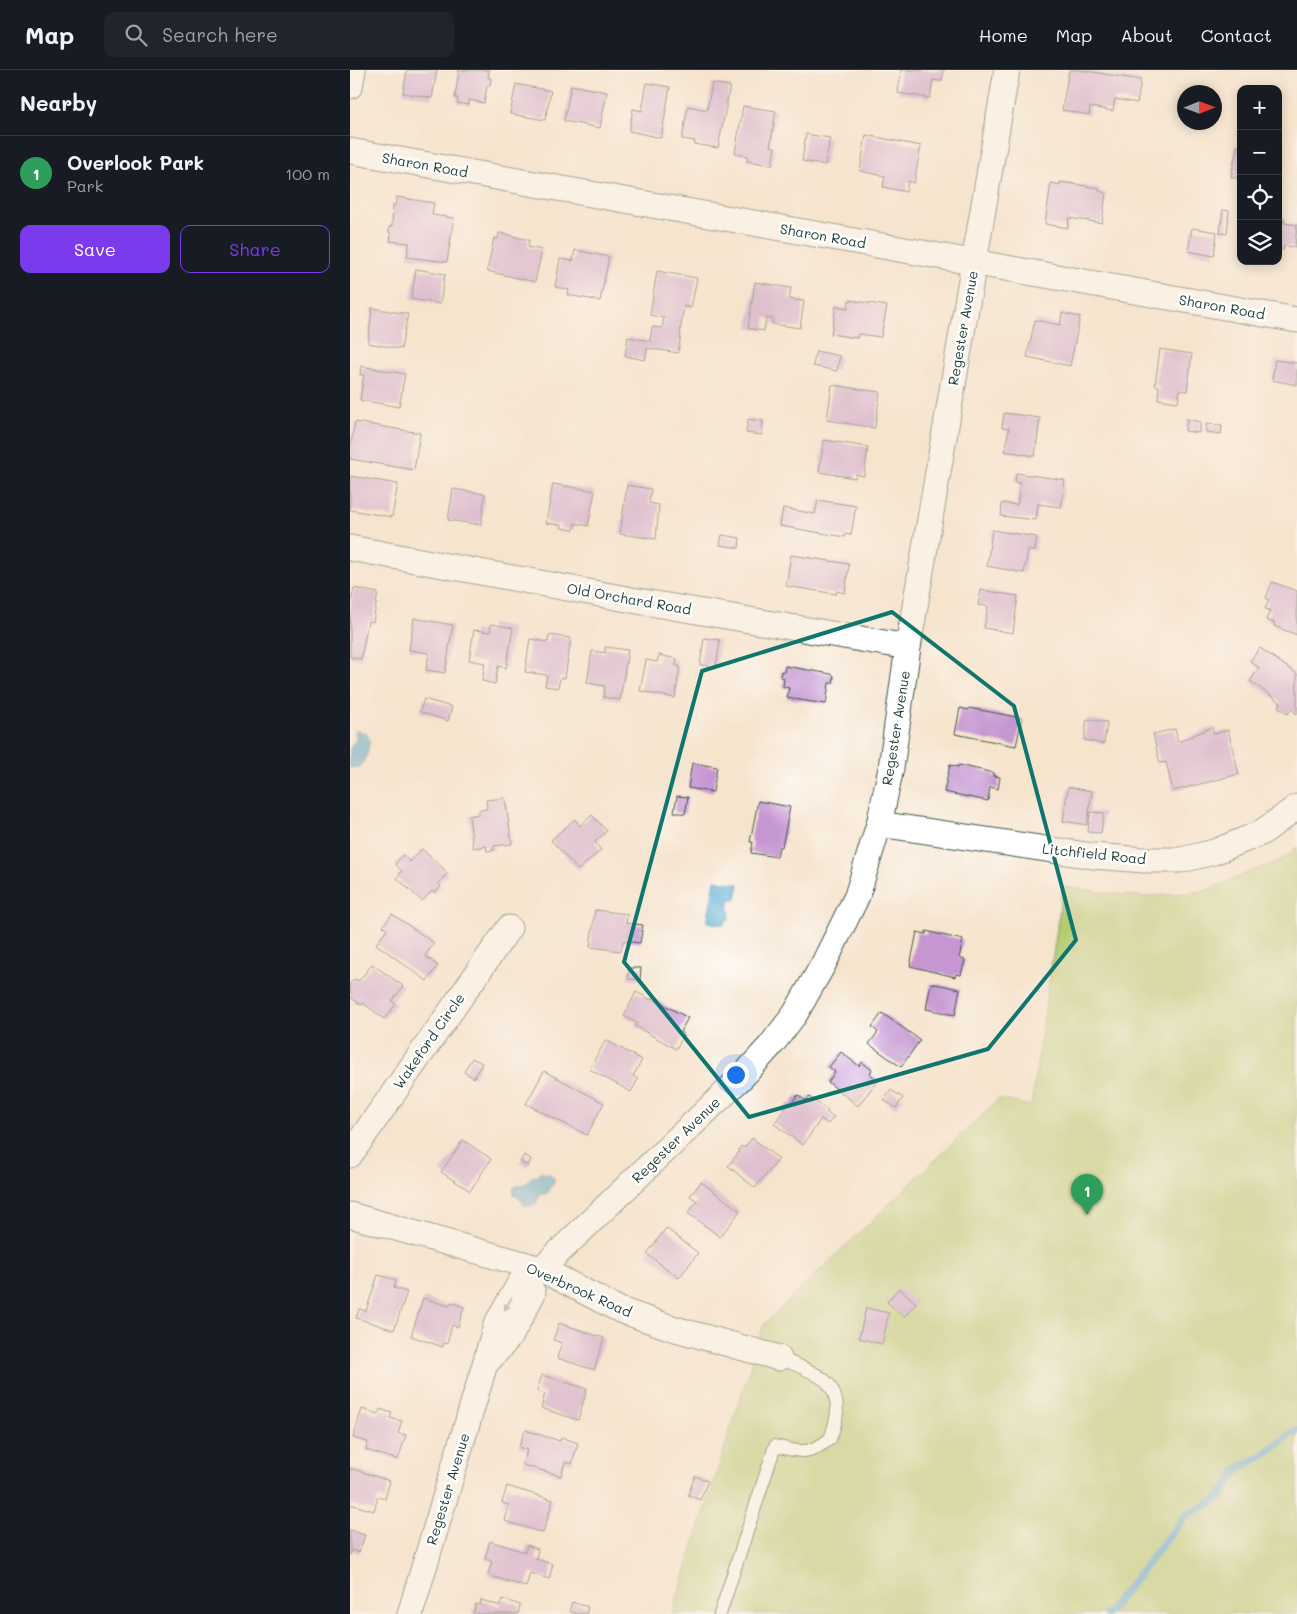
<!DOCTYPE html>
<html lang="en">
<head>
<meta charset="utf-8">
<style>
  :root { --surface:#171b24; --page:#20242c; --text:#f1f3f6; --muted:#9ea1a6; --line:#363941; --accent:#7c3aed }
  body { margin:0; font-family:Mali,sans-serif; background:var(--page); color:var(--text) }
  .controls { position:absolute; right:15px; top:15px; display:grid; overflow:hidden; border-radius:10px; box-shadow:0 2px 12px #0003 }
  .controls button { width:45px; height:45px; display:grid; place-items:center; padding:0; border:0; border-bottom:1px solid var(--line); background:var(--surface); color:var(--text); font:25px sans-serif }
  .compass { position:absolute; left:827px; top:15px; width:45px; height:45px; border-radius:50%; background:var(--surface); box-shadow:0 2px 12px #0003; rotate:89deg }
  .you { position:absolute; left:385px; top:1004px; width:18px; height:18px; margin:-12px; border:4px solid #fff; border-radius:50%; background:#1a73e8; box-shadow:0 0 0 8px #1a73e833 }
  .badge { display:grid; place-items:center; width:32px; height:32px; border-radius:50%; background:var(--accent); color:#fff; font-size:16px; font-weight:700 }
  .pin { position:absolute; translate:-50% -41px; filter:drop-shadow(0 1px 2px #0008) }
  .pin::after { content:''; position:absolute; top:26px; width:18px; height:15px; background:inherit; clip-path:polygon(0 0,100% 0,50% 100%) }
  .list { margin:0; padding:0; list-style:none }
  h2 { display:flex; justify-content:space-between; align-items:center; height:65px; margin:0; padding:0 20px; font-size:21px }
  h2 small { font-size:16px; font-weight:400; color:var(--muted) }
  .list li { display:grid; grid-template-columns:32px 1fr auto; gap:15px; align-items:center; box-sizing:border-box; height:75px; padding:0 20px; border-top:1px solid var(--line) }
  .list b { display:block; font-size:19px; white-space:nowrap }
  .list p { margin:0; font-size:16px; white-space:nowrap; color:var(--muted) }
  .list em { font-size:16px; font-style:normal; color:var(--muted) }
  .actions { display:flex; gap:10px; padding:15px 20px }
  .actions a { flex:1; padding:11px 0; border:1px solid var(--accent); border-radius:10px; text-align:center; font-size:18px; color:var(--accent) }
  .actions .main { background:var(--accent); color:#fff }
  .icon { flex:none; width:28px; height:28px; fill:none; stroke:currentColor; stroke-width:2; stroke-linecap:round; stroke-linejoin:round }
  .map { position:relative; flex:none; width:947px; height:1544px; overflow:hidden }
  header { display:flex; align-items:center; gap:30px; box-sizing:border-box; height:70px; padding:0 25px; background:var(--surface); border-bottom:1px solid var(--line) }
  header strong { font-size:24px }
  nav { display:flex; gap:28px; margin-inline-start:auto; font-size:18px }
  .search { width:350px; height:45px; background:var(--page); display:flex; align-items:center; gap:12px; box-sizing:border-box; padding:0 18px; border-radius:10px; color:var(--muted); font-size:19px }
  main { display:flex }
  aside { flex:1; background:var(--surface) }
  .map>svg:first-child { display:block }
  .green { fill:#b3cc71; stroke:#698452 }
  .water { fill:#53a7cf; stroke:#397282 }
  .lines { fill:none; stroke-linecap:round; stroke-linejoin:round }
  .stream { stroke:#53a7cf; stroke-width:8 }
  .building { fill:#c596d1 }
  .lane-casing { stroke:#3f564b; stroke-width:14 }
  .street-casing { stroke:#3f564b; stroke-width:27 }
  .lane { stroke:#fff; stroke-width:12 }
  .street { stroke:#fff; stroke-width:25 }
  .oneway { fill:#8f9e9a }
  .marked { fill:none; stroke:#0f766e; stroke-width:4; stroke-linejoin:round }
  .labels { text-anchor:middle; stroke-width:5; stroke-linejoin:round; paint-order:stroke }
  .street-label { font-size:14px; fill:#1f3d34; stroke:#fff }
</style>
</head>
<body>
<header>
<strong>Map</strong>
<div class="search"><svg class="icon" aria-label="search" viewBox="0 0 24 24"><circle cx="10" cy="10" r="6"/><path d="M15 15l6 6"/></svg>Search here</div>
<nav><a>Home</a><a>Map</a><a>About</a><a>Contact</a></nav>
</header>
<main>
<aside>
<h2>Nearby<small></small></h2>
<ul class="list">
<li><span class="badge" style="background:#2e9e5b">1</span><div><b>Overlook Park</b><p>Park</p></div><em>100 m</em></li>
</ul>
<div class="actions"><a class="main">Save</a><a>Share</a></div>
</aside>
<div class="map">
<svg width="947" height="1544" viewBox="0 0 947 1544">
  <rect width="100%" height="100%" fill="#fff"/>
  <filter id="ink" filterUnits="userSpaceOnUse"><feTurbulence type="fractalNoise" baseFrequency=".02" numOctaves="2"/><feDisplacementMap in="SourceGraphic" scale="10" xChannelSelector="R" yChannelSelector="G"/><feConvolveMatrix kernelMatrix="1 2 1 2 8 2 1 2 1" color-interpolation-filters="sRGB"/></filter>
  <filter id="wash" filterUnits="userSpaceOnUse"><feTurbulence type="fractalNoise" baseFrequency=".0096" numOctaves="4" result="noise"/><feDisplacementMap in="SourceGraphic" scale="20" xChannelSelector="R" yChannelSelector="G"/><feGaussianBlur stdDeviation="1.12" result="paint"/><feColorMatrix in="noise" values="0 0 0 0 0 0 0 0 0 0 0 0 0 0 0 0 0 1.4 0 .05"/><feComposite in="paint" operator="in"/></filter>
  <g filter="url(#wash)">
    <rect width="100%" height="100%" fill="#f6e4cd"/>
    <!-- green -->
    <polygon class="green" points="947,777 947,1544 322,1544 414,1254 649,1029 681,1036 713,817 793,827 854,821 935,788"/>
    <!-- water -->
    <g class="water">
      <polygon points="6,660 10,660 12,663 16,663 20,670 17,685 10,697 0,698 0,678 7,668 5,663"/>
      <polygon points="365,810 389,814 386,830 380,829 378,841 380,841 379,850 376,850 374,855 357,852"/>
      <polygon points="192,1102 195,1104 199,1103 204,1108 204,1114 200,1117 197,1123 190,1125 186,1134 180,1136 174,1135 171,1130 164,1125 163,1118 168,1115 176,1114 181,1107 188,1106 189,1103"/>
    </g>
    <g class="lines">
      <!-- stream -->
      <polyline class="stream" points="757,1544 836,1445 869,1429 888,1399 915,1384 942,1363 947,1361"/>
    </g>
    <g id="blocks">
      <!-- building -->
      <g class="building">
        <polygon points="57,0 87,0 82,28 53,23"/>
        <polygon points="109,0 139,0 138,8 141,8 140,16 137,16 134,33 119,30 119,35 107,33 108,28 105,28"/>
        <polygon points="551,0 594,0 592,11 583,10 580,28 548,23"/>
        <polygon points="719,0 730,0 791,10 787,33 765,29 763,41 740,37 739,45 712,40"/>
        <polygon points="297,13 320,17 311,68 279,61 283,39 292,41"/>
        <polygon points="362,13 380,16 368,78 344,74 345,71 332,69 338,36 357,40"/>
        <polygon points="166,14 201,21 195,50 160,44"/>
        <polygon points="221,15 257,22 250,58 214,51"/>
        <polygon points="393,36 426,41 420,76 425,77 422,95 397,91 398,86 385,83"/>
        <polygon points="456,64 480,68 475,95 452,91"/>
        <polygon points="516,65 571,76 564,113 558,111 556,122 533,117 535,106 510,101"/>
        <polygon points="887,76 891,76 891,109 881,107"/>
        <polygon points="710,112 749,118 749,121 756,123 752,153 719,148 718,158 695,154 701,113 710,115"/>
        <polygon points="47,127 84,133 82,145 104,148 97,192 57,187 59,173 40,171 41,164 39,162 39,157 42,156 43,135 45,135"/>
        <polygon points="873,140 879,141 877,164 870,163"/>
        <polygon points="928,148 935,149 934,153 947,155 945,177 934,176 933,180 928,179"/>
        <polygon points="842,158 867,162 864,186 838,181"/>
        <polygon points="149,163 179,170 178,177 192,180 185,212 137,201 144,168 148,169"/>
        <polygon points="225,180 259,187 250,231 218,225 219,220 205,217 210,189 223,191"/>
        <polygon points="66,199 95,204 90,234 61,229"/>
        <polygon points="307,201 347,208 341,238 334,236 330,263 331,264 328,283 297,278 295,290 275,286 278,267 300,271 302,257 312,258 314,248 300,245"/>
        <polygon points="405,212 441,218 439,229 454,231 450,258 422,254 423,249 416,248 414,261 398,258"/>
        <polygon points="499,230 537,236 531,267 508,264 507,268 481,264 486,236 498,238"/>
        <polygon points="22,238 58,244 51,279 18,273"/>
        <polygon points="712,243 730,247 720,296 677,287 685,250 710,255"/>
        <polygon points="810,279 842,284 837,321 830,320 828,332 808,329 809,316 805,315"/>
        <polygon points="466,281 490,286 487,301 463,296"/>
        <polygon points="925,290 947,293 947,315 922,310"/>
        <polygon points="11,296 55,304 49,337 10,330 14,305 10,305"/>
        <polygon points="482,315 530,322 525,358 477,350"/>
        <polygon points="654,343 690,348 685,386 655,381 659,358 652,358"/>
        <polygon points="398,349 413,351 412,365 396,363"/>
        <polygon points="837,349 851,352 849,363 835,361"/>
        <polygon points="5,352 70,363 64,400 0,389 0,378"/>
        <polygon points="856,354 872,355 871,364 856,362"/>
        <polygon points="474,370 518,377 514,406 506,404 505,408 469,402"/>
        <polygon points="666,403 715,410 711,437 688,434 686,450 651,446 652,433 667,435 670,413 665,413"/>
        <polygon points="0,406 48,414 42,447 0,440"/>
        <polygon points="203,414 245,421 238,456 225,453 224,460 211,458 212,455 196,453"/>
        <polygon points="277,415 301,419 299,433 309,435 306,469 270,464"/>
        <polygon points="103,419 135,424 131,455 98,450"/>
        <polygon points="468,430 506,436 501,465 496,464 495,467 430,456 433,438 465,444"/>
        <polygon points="642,460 687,467 685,481 678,480 674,503 637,496"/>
        <polygon points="372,465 390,468 389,478 370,475"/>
        <polygon points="441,485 499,494 495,523 487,521 486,524 436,516"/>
        <polygon points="922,512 947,521 947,565 924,556 925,553 916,550 920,540 915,539 919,530 916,528"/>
        <polygon points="4,518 28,523 23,552 18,551 11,589 0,587 0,537"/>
        <polygon points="631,520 668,526 663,563 634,558 638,536 628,535"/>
        <polygon points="64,548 103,555 95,603 76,600 79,583 59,580"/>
        <polygon points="141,554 163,558 156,598 148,596 145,614 132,611 135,593 119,590 124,560 140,562"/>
        <polygon points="199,565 221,568 215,608 210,608 208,618 195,616 197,605 175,602 180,569 198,572"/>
        <polygon points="354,568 370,570 366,597 350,595"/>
        <polygon points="255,577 278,580 270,630 253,627 255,616 237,613 242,581 255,583"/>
        <polygon points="910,578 947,604 947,644 941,639 938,644 928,637 931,633 900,611 909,598 900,591"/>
        <polygon points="309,585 327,589 326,596 330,596 325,628 290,621 296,590 307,592"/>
        <polygon points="435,596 481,604 484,606 483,613 479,613 476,634 437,628 439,618 433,617 434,608 430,607 431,601 434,602"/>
        <polygon points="74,629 102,637 98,651 70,642"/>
        <polygon points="610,638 619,640 619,638 672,648 666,676 605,664"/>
        <polygon points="737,649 757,652 754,674 734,670"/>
        <polygon points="862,657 864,664 878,660 889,704 823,721 816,692 810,693 803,664 825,659 828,672"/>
        <polygon points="342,693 367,697 363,722 338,718"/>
        <polygon points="600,695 608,697 609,695 644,703 643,706 650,707 648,719 640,717 638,731 594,722"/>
        <polygon points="718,717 742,721 737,755 713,751"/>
        <polygon points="327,726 338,727 335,744 324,742"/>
        <polygon points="155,728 162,774 144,776 144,780 137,781 136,776 123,778 119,746 129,744 129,740 137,739 136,730"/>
        <polygon points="408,731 440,737 432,777 429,777 427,787 401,783 403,772 400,772"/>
        <polygon points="740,742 754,743 751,763 738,762"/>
        <polygon points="242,745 257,761 245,772 251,780 228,800 201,770 225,749 230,756"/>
        <polygon points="72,779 98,803 88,813 91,816 85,823 82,821 72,831 47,808 52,801 45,794 53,785 60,792"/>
        <polygon points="245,840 277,844 276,853 293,855 290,873 273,871 271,881 240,877"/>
        <polygon points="42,844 84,873 75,886 88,896 77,911 26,874 37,860 33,856"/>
        <polygon points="576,861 613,870 609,888 615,890 611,905 606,904 605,907 560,896 567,862 576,864"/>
        <polygon points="22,894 53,916 42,931 46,934 34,949 13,933 11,935 0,927 0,913 6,909 9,911"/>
        <polygon points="279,898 291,898 290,910 278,909"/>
        <polygon points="581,913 610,919 605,945 576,939"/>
        <polygon points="286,922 301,930 302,928 338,948 330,962 334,965 326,979 285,956 287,953 274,946"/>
        <polygon points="532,943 570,970 551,997 519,974 528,962 522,957"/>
        <polygon points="256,970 292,990 283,1006 288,1009 281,1022 239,999"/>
        <polygon points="491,982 509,996 512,992 522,1000 520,1004 528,1010 508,1036 478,1012 485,1002 479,997"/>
        <polygon points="122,988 132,993 124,1008 114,1002"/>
        <polygon points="194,1001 254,1033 237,1065 176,1034"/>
        <polygon points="541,1020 553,1028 546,1038 534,1030"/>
        <polygon points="448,1025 456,1031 459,1027 478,1040 476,1042 484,1047 478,1054 471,1049 453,1075 424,1054 438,1034 440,1035"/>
        <polygon points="402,1068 429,1089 405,1118 378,1096 389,1082 388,1081 391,1076 394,1078"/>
        <polygon points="113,1070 141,1089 120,1121 91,1102"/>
        <polygon points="174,1085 181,1089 178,1096 170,1092"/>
        <polygon points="351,1112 390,1141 370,1167 338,1143 347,1131 340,1126"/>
        <polygon points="316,1158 348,1183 329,1208 297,1184"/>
        <polygon points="28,1205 46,1210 44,1218 57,1222 44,1260 6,1248 9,1239 16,1241"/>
        <polygon points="549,1218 566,1233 554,1247 537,1232"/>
        <polygon points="73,1228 99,1236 101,1232 114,1237 108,1257 102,1255 97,1274 94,1273 93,1277 61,1266"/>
        <polygon points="516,1238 539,1243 532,1274 509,1268"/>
        <polygon points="209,1253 254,1268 244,1300 207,1288 212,1273 203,1270"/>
        <polygon points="192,1305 237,1319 228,1350 191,1338 195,1324 187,1321"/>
        <polygon points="12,1339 28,1344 30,1339 42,1343 40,1348 52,1351 48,1363 56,1365 48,1390 16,1380 18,1372 3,1368"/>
        <polygon points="175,1360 210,1371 211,1367 228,1373 222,1394 215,1392 211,1406 173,1395 177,1380 169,1377"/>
        <polygon points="0,1398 40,1411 35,1429 28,1427 24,1441 0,1434"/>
        <polygon points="345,1406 358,1411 350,1430 338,1425"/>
        <polygon points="157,1416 203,1430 193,1463 155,1451 159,1435 152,1433"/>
        <polygon points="0,1460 15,1465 9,1483 2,1480 0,1485"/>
        <polygon points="140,1471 175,1482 177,1475 188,1479 186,1489 203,1494 199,1509 180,1503 176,1517 138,1505 142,1491 135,1489"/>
        <polygon points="152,1529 170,1535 168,1544 123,1544 126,1534 130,1535 131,1530 150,1536"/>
        <polygon points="222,1532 238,1537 236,1544 228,1544 219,1541"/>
      </g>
    </g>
  </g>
  <g filter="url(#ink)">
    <use href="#blocks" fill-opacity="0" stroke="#3f564b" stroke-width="1"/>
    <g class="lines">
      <!-- lane casing -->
      <g class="lane-casing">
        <path id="lane" d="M370,1544L425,1376C451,1382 457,1386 480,1369C483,1361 486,1351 487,1342C487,1334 485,1323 480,1316C473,1304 441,1293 429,1288"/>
      </g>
      <!-- street casing -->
      <g class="street-casing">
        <g id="street">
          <polyline points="0,16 3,0"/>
          <polyline points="0,81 947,250"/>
          <polyline points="0,478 282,530 558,577"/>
          <polyline points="529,754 743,786 794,790 831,790 864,782 911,763 947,737"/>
          <polyline points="0,1085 159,858"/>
          <polyline points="0,1145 191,1199 270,1240 322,1258 429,1288"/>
          <polyline points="139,1290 161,1265 183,1223"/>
          <polyline points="60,1544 135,1294 146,1255 170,1213 191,1199 394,1005 421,975 445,944 474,893 507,826 529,754 541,698 558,577 657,0"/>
        </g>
      </g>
      <!-- lane -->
      <use href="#lane" class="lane"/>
      <!-- street -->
      <use href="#street" class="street"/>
    </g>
    <!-- one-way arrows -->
    <defs><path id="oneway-solid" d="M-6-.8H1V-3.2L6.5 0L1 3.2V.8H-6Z" transform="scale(1.25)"/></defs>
    <use class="oneway" href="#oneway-solid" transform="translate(158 1234) rotate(120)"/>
  </g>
  <!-- marked area -->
  <path d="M0 0H947V1544H0ZM542,542L664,636L726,870L638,979L399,1047L274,892L352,601Z" fill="#f6e4cd" fill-opacity=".55" fill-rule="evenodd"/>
  <path class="marked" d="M542,542L664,636L726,870L638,979L399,1047L274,892L352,601Z"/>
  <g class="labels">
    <!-- street labels -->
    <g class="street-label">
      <text transform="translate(75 95) rotate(10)" y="5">Sharon Road</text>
      <text transform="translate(473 166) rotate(10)" y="5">Sharon Road</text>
      <text transform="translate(872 237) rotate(10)" y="5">Sharon Road</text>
      <text transform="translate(613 258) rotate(-80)" y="5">Regester Avenue</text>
      <text transform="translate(279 529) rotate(10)" y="5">Old Orchard Road</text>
      <text transform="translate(546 658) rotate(-81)" y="5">Regester Avenue</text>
      <text transform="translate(744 784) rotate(6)" y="5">Litchfield Road</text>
      <text transform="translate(79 971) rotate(-55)" y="5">Wakeford Circle</text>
      <text transform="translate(326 1070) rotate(-44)" y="5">Regester Avenue</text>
      <text transform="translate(229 1220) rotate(24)" y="5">Overbrook Road</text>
      <text transform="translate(98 1419) rotate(-73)" y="5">Regester Avenue</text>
    </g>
  </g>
</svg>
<div class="controls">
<button>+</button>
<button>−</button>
<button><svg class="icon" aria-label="locate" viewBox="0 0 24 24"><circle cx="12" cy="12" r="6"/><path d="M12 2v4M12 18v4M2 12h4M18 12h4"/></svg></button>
<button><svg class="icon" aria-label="layers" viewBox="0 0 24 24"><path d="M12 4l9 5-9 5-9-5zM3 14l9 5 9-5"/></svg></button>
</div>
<svg class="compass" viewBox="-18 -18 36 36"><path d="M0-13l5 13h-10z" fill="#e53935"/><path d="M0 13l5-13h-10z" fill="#9ea1a6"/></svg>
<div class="you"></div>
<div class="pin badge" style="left:737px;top:1145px;background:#2e9e5b">1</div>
</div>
</main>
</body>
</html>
